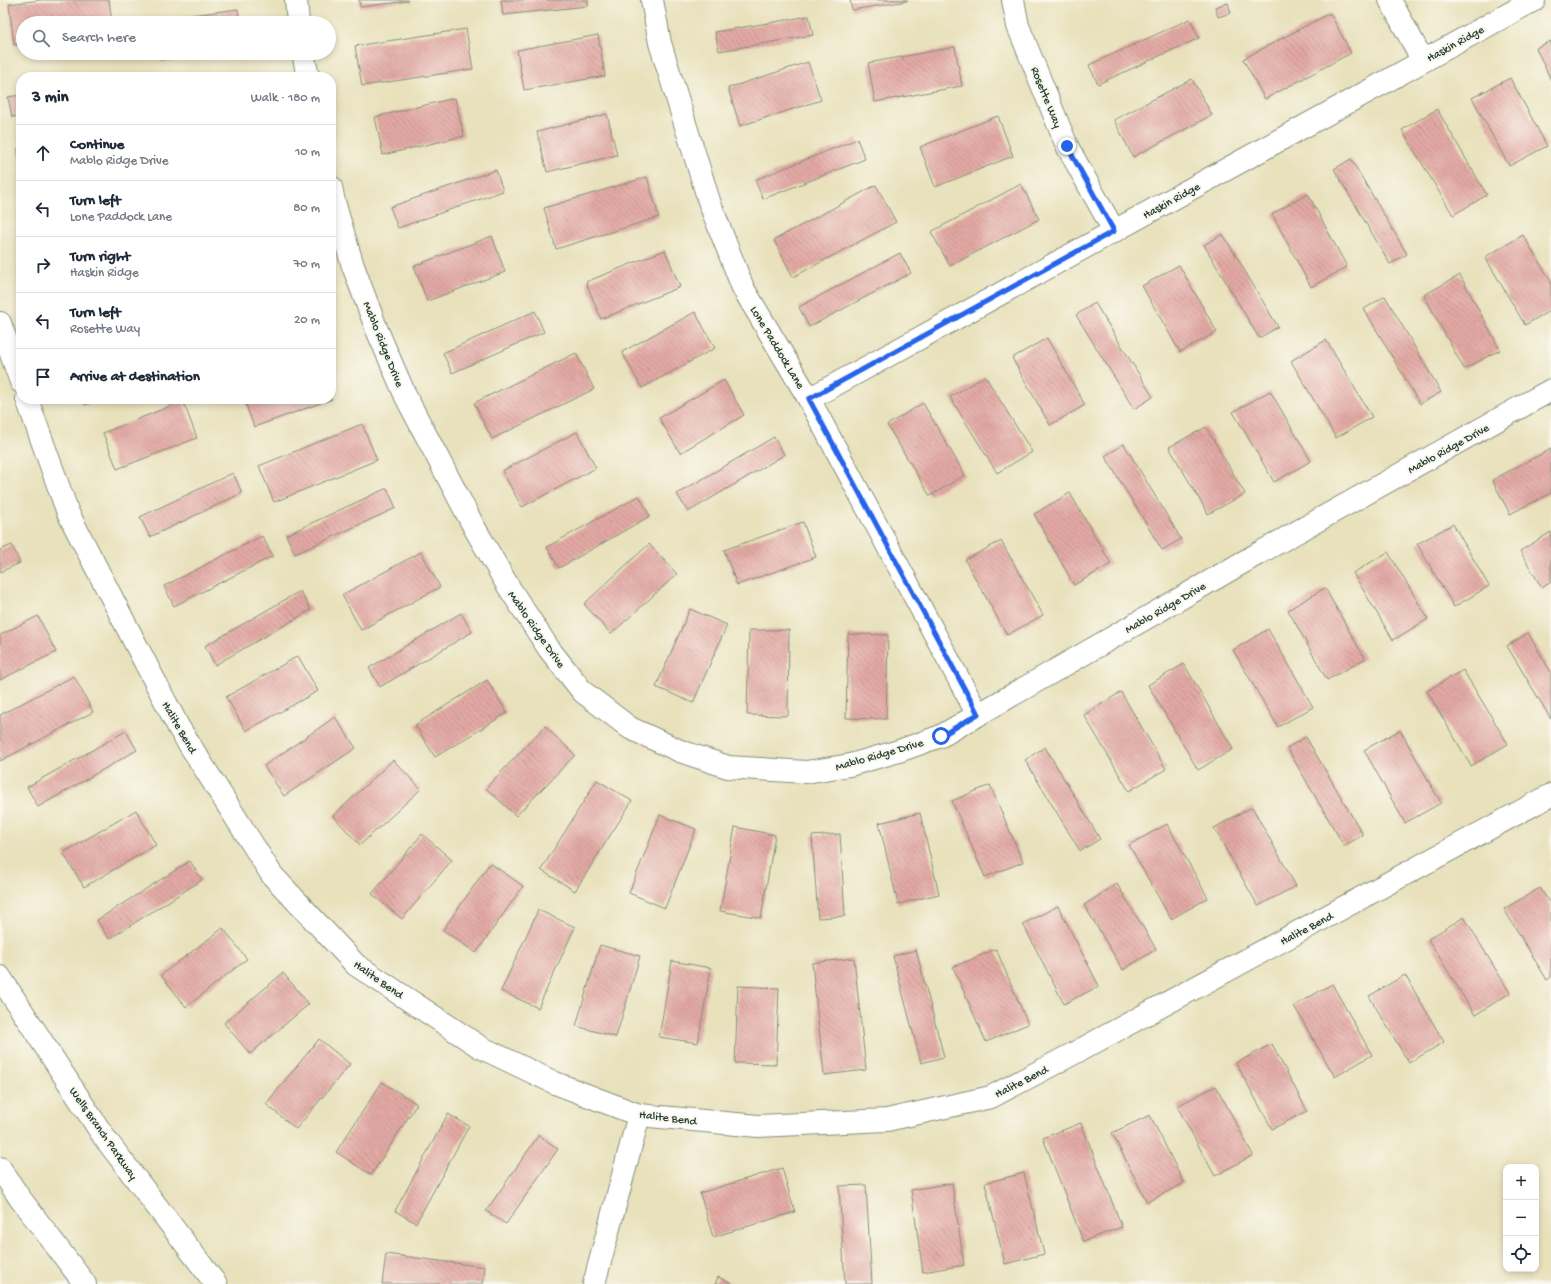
<!DOCTYPE html>
<html lang="en">
<head>
<meta charset="utf-8">
<style>
  :root { --surface:#fff; --page:#f6f6f7; --text:#1f2937; --muted:#747a83; --line:#e0e1e3 }
  body { margin:0; font-family:"Gochi Hand",sans-serif; background:var(--page); color:var(--text) }
  .controls { position:absolute; right:12px; bottom:12px; display:grid; overflow:hidden; border-radius:8px; box-shadow:0 2px 6px #0003 }
  .controls button { width:36px; height:36px; display:grid; place-items:center; padding:0; border:0; border-bottom:1px solid var(--line); background:var(--surface); color:var(--text); font:20px sans-serif }
  .stop { position:absolute; width:12px; height:12px; margin:-9px; border:3px solid #2563eb; border-radius:50%; background:#fff }
  .stop.end { background:#2563eb; border-color:#fff; box-shadow:0 1px 4px #0008 }
  .list { margin:0; padding:0; list-style:none }
  h2 { display:flex; justify-content:space-between; align-items:center; height:52px; margin:0; padding:0 16px; font-size:17px }
  h2 small { font-size:13px; font-weight:400; color:var(--muted) }
  .list li { display:grid; grid-template-columns:26px 1fr auto; gap:12px; align-items:center; box-sizing:border-box; height:56px; padding:0 16px; border-top:1px solid var(--line) }
  .list b { display:block; font-size:15px; white-space:nowrap }
  .list p { margin:0; font-size:13px; white-space:nowrap; color:var(--muted) }
  .list em { font-size:13px; font-style:normal; color:var(--muted) }
  .icon { flex:none; width:22px; height:22px; fill:none; stroke:currentColor; stroke-width:2; stroke-linecap:round; stroke-linejoin:round }
  .map { position:relative; flex:none; width:1551px; height:1284px; overflow:hidden }
  .search { position:absolute; background:var(--surface); box-shadow:0 2px 6px #0003; left:16px; top:16px; width:320px; height:44px; display:flex; align-items:center; gap:10px; box-sizing:border-box; padding:0 14px; border-radius:22px; color:var(--muted); font-size:15px }
  .panel { position:absolute; background:var(--surface); box-shadow:0 2px 6px #0003; left:16px; top:72px; width:320px; height:332px; border-radius:16px }
  .map>svg:first-child { display:block }
  .building { fill:url(#building-back-hatch) }
  .lines { fill:none; stroke-linecap:round; stroke-linejoin:round }
  .street-casing { stroke:#848f78; stroke-width:24 }
  .secondary-casing { stroke:#848f78; stroke-width:24 }
  .street { stroke:#fff; stroke-width:22 }
  .secondary { stroke:#fff; stroke-width:22 }
  .route { stroke:#2563eb; stroke-width:5 }
  .labels { text-anchor:middle; stroke-width:4; stroke-linejoin:round; paint-order:stroke }
  .street-label { font-size:12px; fill:#1f3d34; stroke:#fbf7ec }
</style>
</head>
<body>
<div class="map">
<svg width="1551" height="1284" viewBox="0 0 1551 1284">
  <defs>
    <pattern id="building-back-hatch" width="6" height="6" patternUnits="userSpaceOnUse"><rect width="6" height="6" fill="#e3a9a4"/><path d="M-1 5l2 2M0 0l6 6M5-1l2 2" fill="none" stroke="#b78b86"/></pattern>
  </defs>
  <rect width="100%" height="100%" fill="#fbf7ec"/>
  <filter id="ink" filterUnits="userSpaceOnUse"><feTurbulence type="fractalNoise" baseFrequency=".025" numOctaves="2"/><feDisplacementMap in="SourceGraphic" scale="8" xChannelSelector="R" yChannelSelector="G"/><feConvolveMatrix kernelMatrix="1 2 1 2 8 2 1 2 1" color-interpolation-filters="sRGB"/></filter>
  <filter id="wash" filterUnits="userSpaceOnUse"><feTurbulence type="fractalNoise" baseFrequency=".012" numOctaves="4" result="noise"/><feDisplacementMap in="SourceGraphic" scale="16" xChannelSelector="R" yChannelSelector="G"/><feGaussianBlur stdDeviation="0.9" result="paint"/><feColorMatrix in="noise" values="0 0 0 0 0 0 0 0 0 0 0 0 0 0 0 0 0 1.4 0 .05"/><feComposite in="paint" operator="in"/></filter>
  <g filter="url(#wash)">
    <rect width="100%" height="100%" fill="#e8e1bc"/>
    <g id="blocks">
      <!-- building -->
      <g class="building">
        <polygon points="41,0 109,0 112,23 23,23 23,43 14,45 9,4"/>
        <polygon points="359,0 408,0 408,1 360,7"/>
        <polygon points="501,0 588,0 588,6 503,15"/>
        <polygon points="850,0 907,0 907,1 852,10"/>
        <polygon points="1228,3 1231,13 1218,17 1215,7"/>
        <polygon points="238,9 240,23 156,23 156,20"/>
        <polygon points="1330,13 1351,53 1265,99 1243,59"/>
        <polygon points="809,16 813,35 719,51 715,32"/>
        <polygon points="1190,19 1199,38 1098,84 1089,65"/>
        <polygon points="466,29 473,69 362,86 355,46"/>
        <polygon points="598,35 605,76 524,90 517,50"/>
        <polygon points="1551,41 1551,80 1536,48"/>
        <polygon points="955,47 962,86 875,102 868,63"/>
        <polygon points="160,53 206,53 206,54 161,60"/>
        <polygon points="808,62 821,100 740,126 728,88"/>
        <polygon points="1510,78 1547,146 1509,166 1472,98"/>
        <polygon points="1192,79 1212,115 1133,157 1114,120"/>
        <polygon points="21,95 21,116 12,117 8,97"/>
        <polygon points="455,98 464,136 383,155 375,117"/>
        <polygon points="1437,109 1487,195 1453,215 1402,130"/>
        <polygon points="607,114 617,155 547,172 537,132"/>
        <polygon points="998,116 1013,156 935,187 920,147"/>
        <polygon points="857,139 865,159 763,199 755,180"/>
        <polygon points="21,147 21,163 20,163 18,148"/>
        <polygon points="1351,159 1407,254 1390,264 1334,169"/>
        <polygon points="496,170 503,191 398,228 390,207"/>
        <polygon points="647,177 659,217 556,249 544,208"/>
        <polygon points="1021,184 1039,219 950,266 931,232"/>
        <polygon points="876,185 896,222 793,277 774,240"/>
        <polygon points="1308,194 1347,267 1311,287 1272,214"/>
        <polygon points="1223,234 1278,327 1259,338 1204,245"/>
        <polygon points="1523,235 1551,282 1551,310 1525,325 1485,257"/>
        <polygon points="492,236 505,272 427,301 414,266"/>
        <polygon points="665,250 680,287 601,319 586,282"/>
        <polygon points="900,253 911,273 809,327 799,307"/>
        <polygon points="1179,265 1217,332 1180,352 1142,286"/>
        <polygon points="1460,275 1500,350 1464,369 1424,295"/>
        <polygon points="1385,296 1441,392 1420,404 1364,309"/>
        <polygon points="1095,303 1153,397 1134,409 1076,315"/>
        <polygon points="535,311 544,332 452,373 443,353"/>
        <polygon points="695,312 715,348 642,388 622,352"/>
        <polygon points="1047,338 1085,405 1050,425 1012,358"/>
        <polygon points="1326,340 1372,417 1336,438 1291,361"/>
        <polygon points="576,353 594,389 492,439 474,403"/>
        <polygon points="985,376 1032,452 997,473 950,397"/>
        <polygon points="724,380 744,415 680,453 659,418"/>
        <polygon points="1270,391 1311,461 1274,482 1233,412"/>
        <polygon points="83,399 100,399 85,405"/>
        <polygon points="244,399 332,399 254,427"/>
        <polygon points="183,401 197,438 117,469 103,433"/>
        <polygon points="923,403 965,475 930,496 887,425"/>
        <polygon points="362,424 377,460 274,502 259,466"/>
        <polygon points="1206,427 1245,494 1208,514 1169,447"/>
        <polygon points="577,432 596,468 522,507 502,471"/>
        <polygon points="774,437 784,455 688,512 677,494"/>
        <polygon points="1124,444 1181,539 1162,550 1105,456"/>
        <polygon points="1551,449 1551,493 1510,514 1492,480"/>
        <polygon points="233,473 242,493 150,537 140,517"/>
        <polygon points="387,488 396,508 295,554 286,535"/>
        <polygon points="1070,493 1111,564 1074,585 1034,514"/>
        <polygon points="639,496 650,516 559,568 547,547"/>
        <polygon points="803,522 816,557 737,585 724,550"/>
        <polygon points="1453,524 1489,586 1454,607 1417,544"/>
        <polygon points="1551,532 1551,582 1542,588 1520,551"/>
        <polygon points="262,536 273,556 174,606 164,586"/>
        <polygon points="1001,541 1043,615 1007,635 965,560"/>
        <polygon points="649,544 677,574 611,634 584,604"/>
        <polygon points="12,545 20,563 0,572 0,550"/>
        <polygon points="421,552 440,587 361,630 342,595"/>
        <polygon points="1388,552 1428,619 1393,640 1353,573"/>
        <polygon points="1325,588 1365,659 1327,680 1288,610"/>
        <polygon points="300,591 311,610 215,665 205,646"/>
        <polygon points="690,609 727,625 693,703 656,687"/>
        <polygon points="461,613 472,632 380,687 369,668"/>
        <polygon points="38,616 56,652 0,680 0,635"/>
        <polygon points="1268,629 1313,707 1278,727 1233,650"/>
        <polygon points="749,630 789,630 788,716 747,715"/>
        <polygon points="1528,633 1551,672 1551,719 1507,646"/>
        <polygon points="848,634 888,635 886,719 846,718"/>
        <polygon points="298,656 318,691 246,731 226,697"/>
        <polygon points="1184,664 1233,749 1198,770 1148,685"/>
        <polygon points="1463,670 1508,744 1471,766 1427,691"/>
        <polygon points="74,676 93,712 0,761 0,715"/>
        <polygon points="487,680 507,713 435,757 415,725"/>
        <polygon points="1121,692 1166,769 1129,791 1084,715"/>
        <polygon points="335,717 356,748 284,796 264,766"/>
        <polygon points="545,726 575,755 516,816 486,788"/>
        <polygon points="1400,730 1441,803 1405,823 1364,750"/>
        <polygon points="126,731 137,750 38,807 27,787"/>
        <polygon points="1306,737 1363,835 1344,846 1287,748"/>
        <polygon points="1045,747 1100,839 1080,851 1025,760"/>
        <polygon points="393,760 421,789 360,845 333,816"/>
        <polygon points="597,780 632,801 575,891 541,870"/>
        <polygon points="990,785 1023,862 985,877 952,801"/>
        <polygon points="1252,807 1296,886 1258,906 1214,828"/>
        <polygon points="136,810 156,845 84,887 63,853"/>
        <polygon points="920,813 939,894 898,904 879,823"/>
        <polygon points="660,815 696,829 665,908 629,893"/>
        <polygon points="1167,824 1208,898 1171,919 1129,845"/>
        <polygon points="735,827 775,835 761,918 720,911"/>
        <polygon points="422,834 452,860 402,919 372,894"/>
        <polygon points="840,834 845,916 818,918 812,836"/>
        <polygon points="190,861 202,880 109,939 97,920"/>
        <polygon points="490,863 523,886 476,953 443,930"/>
        <polygon points="1117,884 1156,949 1123,970 1084,905"/>
        <polygon points="1540,888 1551,905 1551,977 1547,980 1504,909"/>
        <polygon points="1058,906 1099,986 1064,1004 1023,924"/>
        <polygon points="538,910 575,927 538,1008 501,991"/>
        <polygon points="1464,917 1510,993 1475,1015 1428,939"/>
        <polygon points="223,928 247,959 186,1007 161,975"/>
        <polygon points="600,945 640,956 616,1037 576,1026"/>
        <polygon points="996,949 1028,1024 986,1042 953,967"/>
        <polygon points="916,950 944,1057 921,1063 893,956"/>
        <polygon points="854,958 866,1070 824,1075 812,963"/>
        <polygon points="672,961 711,968 698,1043 659,1037"/>
        <polygon points="283,973 309,1004 250,1054 224,1023"/>
        <polygon points="1405,975 1444,1042 1409,1063 1369,996"/>
        <polygon points="1332,984 1372,1055 1335,1077 1294,1006"/>
        <polygon points="738,986 779,988 776,1064 735,1063"/>
        <polygon points="319,1039 350,1064 296,1129 266,1104"/>
        <polygon points="1272,1044 1307,1111 1272,1129 1236,1063"/>
        <polygon points="382,1082 417,1104 371,1175 336,1152"/>
        <polygon points="1216,1086 1253,1155 1215,1176 1177,1106"/>
        <polygon points="448,1114 469,1126 416,1223 395,1211"/>
        <polygon points="1150,1115 1184,1183 1147,1202 1112,1133"/>
        <polygon points="1081,1123 1122,1227 1083,1241 1043,1138"/>
        <polygon points="539,1135 558,1149 506,1224 486,1211"/>
        <polygon points="782,1168 795,1212 713,1237 700,1193"/>
        <polygon points="1024,1173 1044,1254 1005,1264 985,1183"/>
        <polygon points="952,1183 964,1265 923,1272 911,1190"/>
        <polygon points="866,1185 872,1284 845,1284 839,1186"/>
        <polygon points="386,1254 485,1267 483,1284 382,1284"/>
        <polygon points="718,1277 733,1284 715,1284"/>
      </g>
    </g>
  </g>
  <g filter="url(#ink)">
    <use href="#blocks" fill-opacity="0" stroke="#848f78" stroke-width="1"/>
    <g class="lines">
      <!-- street casing -->
      <g class="street-casing">
        <g id="street">
          <polyline points="296,0 298,23"/>
          <polyline points="652,0 660,43 710,204 743,288 809,399 978,715"/>
          <polyline points="1013,0 1018,26 1067,146 1114,231"/>
          <polyline points="1390,0 1423,61"/>
          <polyline points="303,53 308,77"/>
          <polyline points="331,187 334,202 353,266 377,330 406,397 474,527 508,586 549,649 583,692 630,728 680,751 728,767 806,772 850,765 899,751 941,736 1254,556 1551,390"/>
          <polyline points="0,323 21,382"/>
          <polyline points="27,399 68,513 179,728 272,875 356,965 480,1047 555,1083 639,1115 758,1126 887,1120 991,1097 1082,1049 1551,795"/>
          <polyline points="809,399 1534,0"/>
          <polyline points="594,1284 639,1115"/>
        </g>
      </g>
      <!-- secondary casing -->
      <g class="secondary-casing">
        <g id="secondary">
          <polyline points="0,977 104,1137 216,1284"/>
          <polyline points="0,1168 19,1197 85,1284"/>
        </g>
      </g>
      <!-- street -->
      <use href="#street" class="street"/>
      <!-- secondary -->
      <use href="#secondary" class="secondary"/>
    </g>
  </g>
  <g class="lines" filter="url(#ink)">
    <!-- route -->
    <polyline class="route" points="941,736 978,714 809,399 1114,231 1067,146"/>
  </g>
  <g class="labels">
    <!-- street labels -->
    <g class="street-label">
      <text transform="translate(1455 43) rotate(-29)" y="4">Haskin Ridge</text>
      <text transform="translate(1047 97) rotate(68)" y="4">Rosette Way</text>
      <text transform="translate(1171 200) rotate(-29)" y="4">Haskin Ridge</text>
      <text transform="translate(384 344) rotate(68)" y="4">Mablo Ridge Drive</text>
      <text transform="translate(778 347) rotate(59)" y="4">Lone Paddock Lane</text>
      <text transform="translate(1448 448) rotate(-29)" y="4">Mablo Ridge Drive</text>
      <text transform="translate(1165 607) rotate(-30)" y="4">Mablo Ridge Drive</text>
      <text transform="translate(537 629) rotate(55)" y="4">Mablo Ridge Drive</text>
      <text transform="translate(180 727) rotate(60)" y="4">Halite Bend</text>
      <text transform="translate(879 754) rotate(-16)" y="4">Mablo Ridge Drive</text>
      <text transform="translate(1306 928) rotate(-28)" y="4">Halite Bend</text>
      <text transform="translate(379 979) rotate(35)" y="4">Halite Bend</text>
      <text transform="translate(1021 1081) rotate(-27)" y="4">Halite Bend</text>
      <text transform="translate(668 1117) rotate(7)" y="4">Halite Bend</text>
      <text transform="translate(104 1133) rotate(55)" y="4">Wells Branch Parkway</text>
    </g>
  </g>
</svg>
<div class="controls">
<button>+</button>
<button>−</button>
<button><svg class="icon" aria-label="locate" viewBox="0 0 24 24"><circle cx="12" cy="12" r="6"/><path d="M12 2v4M12 18v4M2 12h4M18 12h4"/></svg></button>
</div>
<div class="stop" style="left:941px;top:736px"></div>
<div class="stop end" style="left:1067px;top:146px"></div>
<div class="search"><svg class="icon" aria-label="search" viewBox="0 0 24 24"><circle cx="10" cy="10" r="6"/><path d="M15 15l6 6"/></svg>Search here</div>
<section class="panel">
<h2>3 min<small>Walk · 180 m</small></h2>
<ul class="list">
<li><svg class="icon" aria-label="ahead" viewBox="0 0 24 24"><path d="M12 20V5M6 11l6-6 6 6"/></svg><div><b>Continue</b><p>Mablo Ridge Drive</p></div><em>10 m</em></li>
<li><svg class="icon" aria-label="left" viewBox="0 0 24 24"><path d="M17 20v-9H6M10 6l-5 5 5 5"/></svg><div><b>Turn left</b><p>Lone Paddock Lane</p></div><em>80 m</em></li>
<li><svg class="icon" aria-label="right" viewBox="0 0 24 24"><path d="M7 20v-9h11M14 6l5 5-5 5"/></svg><div><b>Turn right</b><p>Haskin Ridge</p></div><em>70 m</em></li>
<li><svg class="icon" aria-label="left" viewBox="0 0 24 24"><path d="M17 20v-9H6M10 6l-5 5 5 5"/></svg><div><b>Turn left</b><p>Rosette Way</p></div><em>20 m</em></li>
<li><svg class="icon" aria-label="arrive" viewBox="0 0 24 24"><path d="M6 21V4h12l-3 4 3 4H6"/></svg><div><b>Arrive at destination</b></div></li>
</ul>
</section>
</div>
</body>
</html>
